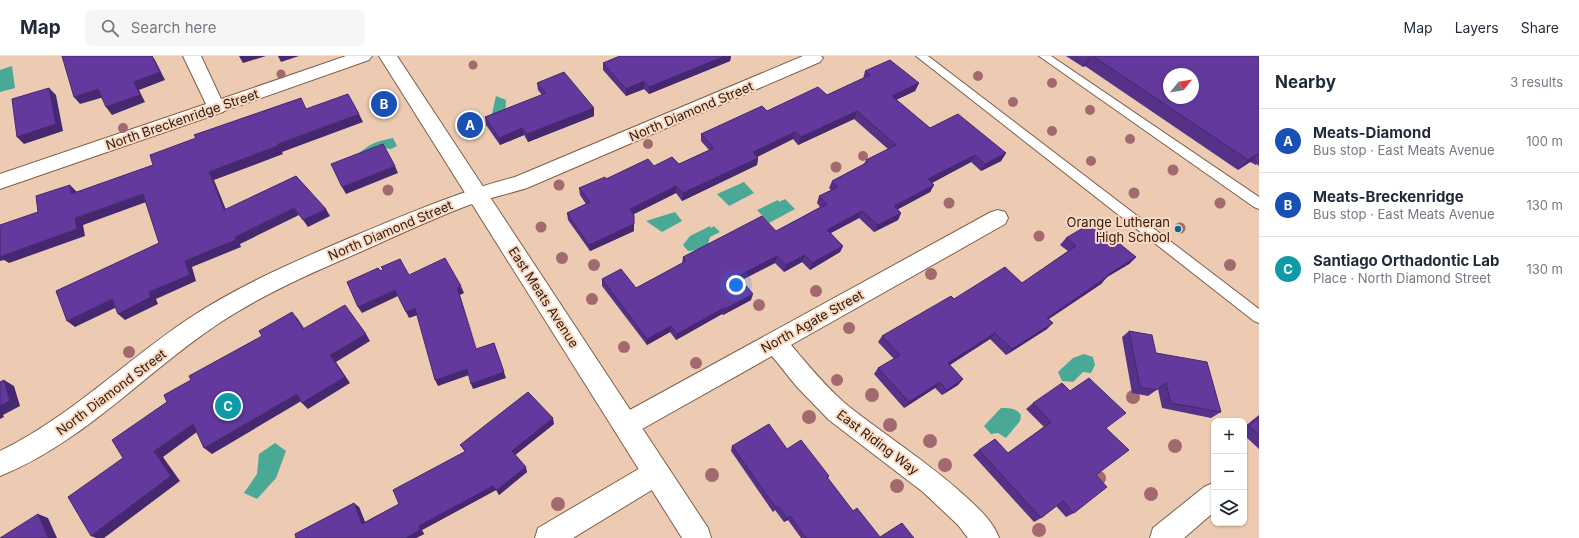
<!DOCTYPE html>
<html lang="en">
<head>
<meta charset="utf-8">
<style>
  :root { --surface:#fff; --page:#f6f6f7; --text:#1f2937; --muted:#747a83; --line:#e0e1e3; --accent:#2563eb }
  body { margin:0; font-family:Inter,sans-serif; background:var(--page); color:var(--text) }
  .controls { position:absolute; right:12px; bottom:12px; display:grid; overflow:hidden; border-radius:8px; box-shadow:0 1px 3px #0004 }
  .controls button { width:36px; height:36px; display:grid; place-items:center; padding:0; border:0; border-bottom:1px solid var(--line); background:var(--surface); color:var(--text); font:20px sans-serif }
  .compass { position:absolute; left:1163px; top:12px; width:36px; height:36px; border-radius:50%; background:var(--surface); box-shadow:0 1px 3px #0004; rotate:60deg }
  .you { position:absolute; left:736px; top:229px; width:14px; height:14px; margin:-10px; border:3px solid #fff; border-radius:50%; background:#1a73e8; box-shadow:0 0 0 6px #1a73e833 }
  .badge { display:grid; place-items:center; width:26px; height:26px; border-radius:50%; background:var(--accent); color:#fff; font-size:13px; font-weight:700 }
  .pin { position:absolute; translate:-50% -50%; border:2px solid #fff; box-shadow:0 1px 4px #0006 }
  .list { margin:0; padding:0; list-style:none }
  h2 { display:flex; justify-content:space-between; align-items:center; height:52px; margin:0; padding:0 16px; font-size:17px }
  h2 small { font-size:13px; font-weight:400; color:var(--muted) }
  .list li { display:grid; grid-template-columns:26px 1fr auto; gap:12px; align-items:center; box-sizing:border-box; height:64px; padding:0 16px; border-top:1px solid var(--line) }
  .list b { display:block; font-size:15px; white-space:nowrap }
  .list p { margin:0; font-size:13px; white-space:nowrap; color:var(--muted) }
  .list em { font-size:13px; font-style:normal; color:var(--muted) }
  .icon { flex:none; width:22px; height:22px; fill:none; stroke:currentColor; stroke-width:2; stroke-linecap:round; stroke-linejoin:round }
  .map { position:relative; flex:none; width:1259px; height:482px; overflow:hidden }
  header { display:flex; align-items:center; gap:24px; box-sizing:border-box; height:56px; padding:0 20px; background:var(--surface); border-bottom:1px solid var(--line) }
  header strong { font-size:19px }
  nav { display:flex; gap:22px; margin-inline-start:auto; font-size:14px }
  .search { width:280px; height:36px; background:var(--page); display:flex; align-items:center; gap:10px; box-sizing:border-box; padding:0 14px; border-radius:8px; color:var(--muted); font-size:15px }
  main { display:flex }
  aside { flex:1; background:var(--surface) }
  .map>svg:first-child { display:block }
  .water { fill:#4aa896 }
  .lines { fill:none; stroke-linecap:round; stroke-linejoin:round }
  .service-casing { stroke:#7d5f48; stroke-width:2 }
  .minor-casing { stroke:#7d5f48; stroke-width:2 }
  .tertiary-casing { stroke:#7d5f48; stroke-width:2 }
  .service { fill:#fff; fill-rule:evenodd }
  .minor { fill:#fff; fill-rule:evenodd }
  .tertiary { fill:#fff; fill-rule:evenodd }
  .tree { fill:#a2696f }
  .wall { fill:#553188 }
  .shaded-wall { fill:#45286f }
  .building { fill:#63399e; stroke:#45286f; fill-rule:evenodd }
  .poi-dot { fill:#086897; stroke:#fbd8bf; stroke-width:1.5 }
  .labels { text-anchor:middle; stroke-width:4; stroke-linejoin:round; paint-order:stroke }
  .street-label { font-size:13px; fill:#291c13; stroke:#fbd8bf }
  .poi-label { font-size:13px; fill:#291c13; stroke:#fbd8bf; text-anchor:end }
</style>
</head>
<body>
<header>
<strong>Map</strong>
<div class="search"><svg class="icon" aria-label="search" viewBox="0 0 24 24"><circle cx="10" cy="10" r="6"/><path d="M15 15l6 6"/></svg>Search here</div>
<nav><a>Map</a><a>Layers</a><a>Share</a></nav>
</header>
<main>
<div class="map">
<svg width="1259" height="482" viewBox="0 0 1259 482">
  <rect width="100%" height="100%" fill="#edcbb2"/>
  <!-- water -->
  <g class="water">
    <polygon points="12,10 15,32 0,36 0,14"/>
    <polygon points="496,40 506,44 505,61 491,62"/>
    <path d="M393,82L397,90L391,93L381,92L357,99C369,88 377,85 393,82Z"/>
    <polygon points="744,126 754,137 729,150 717,138"/>
    <polygon points="785,143 795,153 769,167 757,154 778,144 779,146"/>
    <polygon points="675,156 682,165 662,176 646,165"/>
    <polygon points="710,170 711,172 714,170 720,176 710,181 708,188 699,194 688,195 683,189 690,180"/>
    <polygon points="1084,298 1093,301 1095,309 1091,317 1083,316 1073,326 1062,325 1058,316 1073,302"/>
    <path d="M1001,352C1010,352 1016,352 1021,359L1020,365L1006,382L998,377L991,378L984,370Z"/>
    <polygon points="275,387 286,395 276,422 257,443 244,437 257,418 259,398"/>
  </g>
  <g class="lines">
    <!-- service casing -->
    <g class="service-casing">
      <g id="service">
        <polygon points="916,0 928,0 1259,253 1259,267 1254,265"/>
        <polygon points="1039,0 1051,0 1259,141 1259,153 1254,151"/>
      </g>
    </g>
    <!-- minor casing -->
    <g class="minor-casing">
      <g id="minor">
        <polygon points="183,0 201,0 221,43 346,0 372,0 369,4 224,55 223,56 0,133 0,118 206,48"/>
        <path d="M803,0H821L823,2L820,6L527,132C508,138 488,142 469,149C429,164 390,183 351,200C307,219 262,239 221,266C146,315 85,386 0,420V395C70,361 124,306 188,263C241,228 300,203 359,178C410,157 461,135 515,121Z"/>
        <path d="M998,154L1005,156L1008,162L1005,168L791,289C809,310 826,331 847,349C886,380 928,406 965,440C978,452 993,465 999,482H968L958,469L923,436L829,364L797,331L772,300L635,377L626,381L617,377L614,369L617,361L991,156Z"/>
        <polygon points="656,404 665,408 669,417 665,426 573,482 535,482 538,472 647,408"/>
        <polygon points="1213,427 1214,456 1184,482 1150,482 1153,472 1204,431"/>
      </g>
    </g>
    <!-- tertiary casing -->
    <g class="tertiary-casing">
      <polygon id="tertiary" points="379,0 397,0 708,472 711,482 682,482"/>
    </g>
    <!-- service -->
    <use href="#service" class="service"/>
    <!-- minor -->
    <use href="#minor" class="minor"/>
    <!-- tertiary -->
    <use href="#tertiary" class="tertiary"/>
  </g>
  <!-- trees -->
  <g class="tree">
    <circle cx="473" cy="9" r="4.5"/>
    <circle cx="281" cy="18" r="4.5"/>
    <circle cx="978" cy="20" r="5"/>
    <circle cx="1052" cy="27" r="5"/>
    <circle cx="1013" cy="46" r="5"/>
    <circle cx="1090" cy="54" r="5"/>
    <circle cx="123" cy="72" r="5"/>
    <circle cx="1052" cy="75" r="5"/>
    <circle cx="1130" cy="83" r="5"/>
    <circle cx="648" cy="88" r="5"/>
    <circle cx="863" cy="100" r="5"/>
    <circle cx="1091" cy="105" r="5"/>
    <circle cx="836" cy="111" r="5.5"/>
    <circle cx="1173" cy="114" r="5.5"/>
    <circle cx="559" cy="129" r="5.5"/>
    <circle cx="388" cy="134" r="5.5"/>
    <circle cx="1134" cy="137" r="5.5"/>
    <circle cx="949" cy="147" r="5.5"/>
    <circle cx="1220" cy="147" r="5.5"/>
    <circle cx="541" cy="171" r="5.5"/>
    <circle cx="1180" cy="172" r="5.5"/>
    <circle cx="1039" cy="180" r="5.5"/>
    <circle cx="562" cy="202" r="6"/>
    <circle cx="594" cy="209" r="6"/>
    <circle cx="1230" cy="209" r="6"/>
    <circle cx="931" cy="218" r="6"/>
    <circle cx="816" cy="235" r="6"/>
    <circle cx="592" cy="243" r="6"/>
    <circle cx="759" cy="249" r="6"/>
    <circle cx="849" cy="272" r="6"/>
    <circle cx="624" cy="291" r="6"/>
    <circle cx="129" cy="296" r="6"/>
    <circle cx="696" cy="307" r="6"/>
    <circle cx="837" cy="324" r="6"/>
    <circle cx="872" cy="339" r="7"/>
    <circle cx="1133" cy="341" r="7"/>
    <circle cx="809" cy="361" r="7"/>
    <circle cx="890" cy="369" r="7"/>
    <circle cx="930" cy="385" r="7"/>
    <circle cx="1175" cy="390" r="7"/>
    <circle cx="945" cy="409" r="7"/>
    <circle cx="712" cy="419" r="7"/>
    <circle cx="1099" cy="422" r="7"/>
    <circle cx="897" cy="430" r="7"/>
    <circle cx="1151" cy="438" r="7"/>
    <circle cx="558" cy="448" r="7"/>
    <circle cx="1039" cy="474" r="7"/>
  </g>
  <!-- wall -->
  <g class="wall">
    <polygon points="620,0 731,0 730,5 649,38 644,33 626,40 603,14 603,7"/>
    <polygon points="1066,0 1259,0 1259,110 1257,108 1256,109 1250,106 1238,114 1085,10 1083,11"/>
    <polygon points="865,15 919,27 915,35 896,44 930,72 1006,97 1001,105 981,115 971,106 932,127 934,129 930,136 898,153 901,157 898,164 874,176 859,162 831,177 843,190 840,196 810,214 802,206 784,216 775,207 741,224 751,244 723,259 722,258 676,284 670,276 647,289 602,230 602,223 636,232 682,208 683,201 776,175 820,151 817,147 819,140 831,134 829,132 832,125 864,108 866,104 888,93 854,63 798,89 793,83 757,101 758,102 757,109 682,145 676,137 634,158 634,175 590,195 568,164 567,157 586,148 580,139 579,132 606,123 654,110 679,108 709,94 701,85 701,78 767,55 827,39 863,23"/>
    <polygon points="537,27 594,52 594,60 528,86 524,79 500,89 486,69 485,61 542,39 538,34"/>
    <polygon points="1066,182 1136,201 1129,208 1107,221 1101,228 1049,263 1047,273 1006,299 990,283 950,309 963,323 958,329 942,339 935,332 904,352 874,318 878,312 894,303 878,286 882,280 954,243 1022,227 1068,195 1060,189"/>
    <polygon points="1129,275 1156,297 1221,356 1211,362 1162,352 1158,333 1148,340 1132,337 1122,281"/>
    <polygon points="1033,347 1106,372 1096,419 1074,457 1066,461 1056,450 1041,462 1034,466 973,399 979,394 1008,397 1044,371 1026,353"/>
    <polygon points="1259,359 1259,393 1244,379 1244,371"/>
    <polygon points="554,368 515,399 527,416 499,439 496,434 422,474 424,478 416,482 296,482 359,451 365,466 399,448 465,396 460,389"/>
    <polygon points="732,390 787,393 829,420 828,422 853,455 880,481 914,482 801,482 788,464 784,466 775,454 773,456 731,395"/>
  </g>
  <!-- shaded-wall -->
  <g class="shaded-wall">
    <polygon points="152,0 155,4 165,24 139,34 145,46 112,59 106,51 134,26"/>
    <polygon points="239,0 266,0 243,7"/>
    <polygon points="278,0 299,0 281,6"/>
    <polygon points="725,0 731,0 730,5 649,38 649,31"/>
    <polygon points="1092,0 1085,10 1083,11 1090,1"/>
    <polygon points="644,25 644,33 626,40 626,33"/>
    <polygon points="919,27 915,35 889,47 892,40"/>
    <polygon points="49,32 56,39 63,75 24,88 17,81"/>
    <polygon points="98,33 104,41 80,48 74,41"/>
    <polygon points="594,52 594,60 528,86 527,78"/>
    <polygon points="857,55 854,63 798,89 801,81"/>
    <polygon points="359,58 363,66 282,96 283,98 214,124 229,161 224,154 209,116 278,88"/>
    <polygon points="522,72 524,79 500,89 499,82"/>
    <polygon points="795,76 793,83 751,104 753,96"/>
    <polygon points="1006,97 1001,105 981,115 985,108"/>
    <polygon points="1259,97 1250,106 1238,114 1248,104"/>
    <polygon points="975,99 971,106 924,131 928,123"/>
    <polygon points="758,102 757,109 682,145 683,137"/>
    <polygon points="395,110 398,117 346,138 342,131"/>
    <polygon points="70,129 77,136 71,138"/>
    <polygon points="934,129 930,136 891,157 894,150"/>
    <polygon points="676,130 676,137 630,160 630,153"/>
    <polygon points="143,138 149,145 83,169 85,180 9,207 4,204 0,205 0,196 75,162"/>
    <polygon points="294,152 299,159 240,188 241,191 192,211 196,225 156,243 158,248 125,264 118,258 149,236 185,205 235,181"/>
    <polygon points="326,153 330,160 308,171 303,164"/>
    <polygon points="862,155 859,162 825,180 827,174"/>
    <polygon points="901,157 898,164 874,176 878,169"/>
    <polygon points="634,168 634,175 590,195 589,189"/>
    <polygon points="843,190 840,196 810,214 812,207"/>
    <polygon points="805,199 802,206 784,216 786,209"/>
    <polygon points="777,200 775,207 736,227 738,220"/>
    <polygon points="1136,201 1129,208 1107,221 1101,228 1041,268 1047,262 1106,220"/>
    <polygon points="461,230 464,237 460,239 479,299 457,232"/>
    <polygon points="395,234 398,240 362,257 358,251"/>
    <polygon points="753,238 751,244 723,259 725,253"/>
    <polygon points="112,243 119,250 75,271 67,265"/>
    <polygon points="415,252 418,259 409,262 406,256"/>
    <polygon points="724,252 722,258 676,284 677,278"/>
    <polygon points="292,256 298,263 309,280 303,273"/>
    <polygon points="1053,267 1047,273 1006,299 1012,293"/>
    <polygon points="671,270 670,276 647,289 647,283"/>
    <polygon points="995,277 990,283 943,313 948,307"/>
    <polygon points="366,278 370,285 336,306 350,327 308,353 302,347 330,299"/>
    <polygon points="496,293 506,322 473,333 471,328"/>
    <polygon points="467,313 469,319 438,330 435,324"/>
    <polygon points="963,323 958,329 942,339 947,334"/>
    <polygon points="4,324 14,330 20,350 3,359 4,361 0,363 0,350"/>
    <polygon points="940,326 935,332 904,352 909,346"/>
    <polygon points="297,338 303,344 212,398 204,392"/>
    <polygon points="553,362 554,368 514,400 512,395"/>
    <polygon points="193,368 201,373 163,401 180,425 104,482 96,482 91,480 154,395"/>
    <polygon points="526,411 527,416 499,439 497,434"/>
    <polygon points="493,430 496,434 422,474 424,478 416,482 406,482 419,470"/>
    <polygon points="354,447 359,451 367,471 362,468"/>
    <polygon points="38,458 48,462 57,482 48,482"/>
    <polygon points="790,460 788,464 784,466 787,462"/>
  </g>
  <!-- building -->
  <g class="building">
    <polygon points="62,0 152,0 160,16 134,26 140,39 106,51 98,33 74,41"/>
    <polygon points="620,0 725,0 649,31 644,25 626,33 603,7"/>
    <path d="M1093,0H1259V97L1248,104ZM1169,18H1193V42H1169Z"/>
    <polygon points="890,4 919,27 892,40 930,72 958,58 1006,97 985,108 975,99 928,123 934,129 894,150 901,157 878,169 862,155 827,174 843,190 812,207 805,199 786,209 777,200 738,220 753,238 725,253 724,252 677,278 671,270 647,283 602,223 621,213 636,232 686,205 683,201 762,160 776,175 827,148 819,140 838,131 832,125 868,106 866,104 896,89 857,55 801,81 795,76 753,96 758,102 683,137 676,130 630,153 634,159 634,168 589,189 567,157 590,146 579,132 605,121 606,123 648,103 654,110 672,101 679,108 714,92 701,78 762,50 767,55 818,31 827,39 870,19 865,15"/>
    <polygon points="564,16 594,52 527,78 522,72 499,82 485,61 546,37 537,27"/>
    <polygon points="49,32 56,68 17,81 12,43"/>
    <polygon points="348,38 359,58 278,88 278,90 209,116 224,154 296,120 326,153 303,164 294,152 235,181 236,184 185,205 190,219 149,236 151,241 118,258 112,243 67,265 56,235 159,187 143,138 75,162 77,173 0,201 0,169 38,156 36,140 70,129 71,138 153,109 150,99 196,82 194,79 301,42 306,53"/>
    <polygon points="383,88 395,110 342,131 331,108"/>
    <polygon points="1093,166 1136,201 1106,220 1107,221 1047,262 1053,267 1012,293 995,277 948,307 963,323 947,334 940,326 909,346 878,312 900,299 882,280 951,240 954,243 1005,211 1022,227 1076,190 1066,182"/>
    <polygon points="445,202 461,230 457,232 476,293 494,287 504,316 471,328 467,313 435,324 415,252 406,256 395,234 358,251 347,226 378,212 381,215 383,213 381,211 400,203 409,219"/>
    <polygon points="345,249 366,278 330,299 345,321 302,347 297,338 204,392 193,368 154,395 171,420 91,480 68,441 123,402 112,384 167,346 164,339 191,324 189,320 262,280 259,275 292,256 303,273"/>
    <polygon points="1129,275 1152,279 1156,297 1207,306 1221,356 1171,347 1166,327 1156,334 1140,331"/>
    <polygon points="1089,322 1126,357 1106,372 1129,394 1096,419 1107,431 1074,457 1063,445 1041,462 979,394 995,383 1008,397 1051,366 1033,347 1062,327 1070,335"/>
    <polygon points="4,324 10,345 0,350 0,326"/>
    <polygon points="528,336 553,362 512,395 526,411 497,434 493,430 419,470 420,474 406,482 296,482 295,478 354,447 362,468 399,448 393,434 466,395 460,389"/>
    <polygon points="1259,361 1259,379 1249,370"/>
    <polygon points="769,368 787,393 801,384 829,420 827,421 853,455 857,452 880,481 902,467 914,482 806,482 790,460 787,462 778,450 776,452 732,390"/>
    <polygon points="38,458 48,482 0,482"/>
  </g>
  <!-- markers -->
  <circle class="poi-dot" cx="1178" cy="173" r="4"/>
  <g class="labels">
    <!-- street labels -->
    <g class="street-label">
      <text transform="translate(691 55) rotate(-23)" y="5">North Diamond Street</text>
      <text transform="translate(182 63) rotate(-19)" y="5">North Breckenridge Street</text>
      <text transform="translate(390 174) rotate(-23)" y="5">North Diamond Street</text>
      <text transform="translate(544 241) rotate(57)" y="5">East Meats Avenue</text>
      <text transform="translate(812 265) rotate(-29)" y="5">North Agate Street</text>
      <text transform="translate(111 336) rotate(-37)" y="5">North Diamond Street</text>
      <text transform="translate(878 386) rotate(37)" y="5">East Riding Way</text>
    </g>
    <!-- poi labels -->
    <g class="poi-label">
      <text x="1170" y="171">Orange Lutheran<tspan x="1170" dy="15">High School</tspan></text>
    </g>
  </g>
</svg>
<div class="controls">
<button>+</button>
<button>−</button>
<button><svg class="icon" aria-label="layers" viewBox="0 0 24 24"><path d="M12 4l9 5-9 5-9-5zM3 14l9 5 9-5"/></svg></button>
</div>
<svg class="compass" viewBox="-18 -18 36 36"><path d="M0-13l5 13h-10z" fill="#e53935"/><path d="M0 13l5-13h-10z" fill="#747a83"/></svg>
<div class="you"></div>
<div class="pin badge" style="left:470px;top:69px;background:#1a4fb4">A</div>
<div class="pin badge" style="left:384px;top:48px;background:#1a4fb4">B</div>
<div class="pin badge" style="left:228px;top:350px;background:#0f9aa8">C</div>
</div>
<aside>
<h2>Nearby<small>3 results</small></h2>
<ul class="list">
<li><span class="badge" style="background:#1a4fb4">A</span><div><b>Meats-Diamond</b><p>Bus stop · East Meats Avenue</p></div><em>100 m</em></li>
<li><span class="badge" style="background:#1a4fb4">B</span><div><b>Meats-Breckenridge</b><p>Bus stop · East Meats Avenue</p></div><em>130 m</em></li>
<li><span class="badge" style="background:#0f9aa8">C</span><div><b>Santiago Orthadontic Lab</b><p>Place · North Diamond Street</p></div><em>130 m</em></li>
</ul>
</aside>
</main>
</body>
</html>
